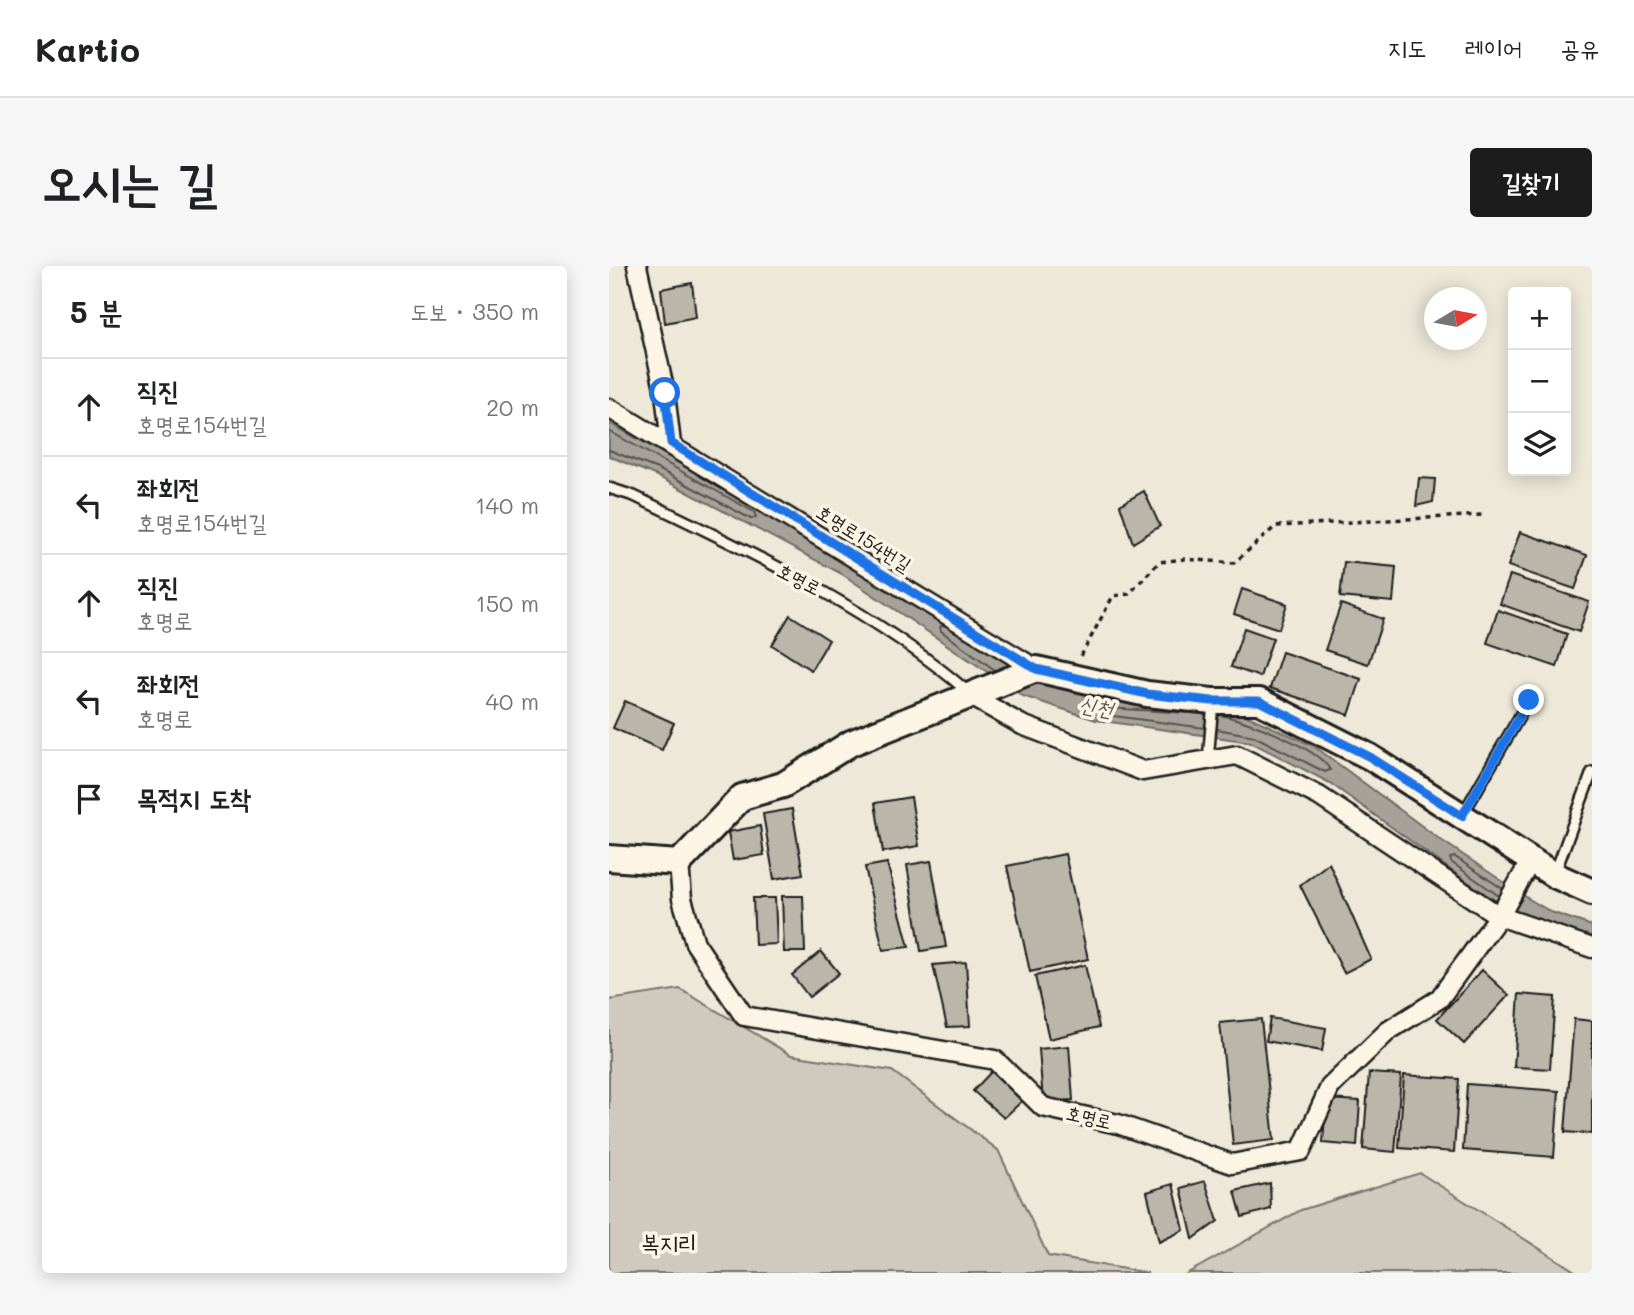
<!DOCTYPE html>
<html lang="ko">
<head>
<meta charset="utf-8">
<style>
  :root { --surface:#fff; --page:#f6f6f6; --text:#202124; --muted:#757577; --line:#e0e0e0; --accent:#1c1c1c }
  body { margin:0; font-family:Mali,"Poor Story",sans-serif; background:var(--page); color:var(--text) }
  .controls { position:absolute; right:21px; top:21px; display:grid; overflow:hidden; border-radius:7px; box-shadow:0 4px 18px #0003 }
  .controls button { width:63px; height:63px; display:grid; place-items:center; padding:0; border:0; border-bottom:2px solid var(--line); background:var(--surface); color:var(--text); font:35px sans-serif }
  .compass { position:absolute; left:815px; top:21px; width:63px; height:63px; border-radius:50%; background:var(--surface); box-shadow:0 4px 18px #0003; rotate:80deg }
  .stop { position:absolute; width:21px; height:21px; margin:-16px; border:5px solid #1a73e8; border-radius:50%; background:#fff }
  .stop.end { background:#1a73e8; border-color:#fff; box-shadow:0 2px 7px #0008 }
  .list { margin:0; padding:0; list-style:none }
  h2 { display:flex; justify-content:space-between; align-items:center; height:91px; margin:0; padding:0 28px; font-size:30px }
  h2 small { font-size:23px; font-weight:400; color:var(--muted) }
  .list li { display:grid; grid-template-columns:46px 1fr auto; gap:21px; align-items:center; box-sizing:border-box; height:98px; padding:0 28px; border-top:2px solid var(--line) }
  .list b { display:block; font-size:26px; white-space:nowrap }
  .list p { margin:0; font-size:23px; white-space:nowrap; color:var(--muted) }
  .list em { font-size:23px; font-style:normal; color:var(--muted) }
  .icon { flex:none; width:38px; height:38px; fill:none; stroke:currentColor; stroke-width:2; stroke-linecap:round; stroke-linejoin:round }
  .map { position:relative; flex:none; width:983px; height:1007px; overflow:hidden; border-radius:7px }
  header { display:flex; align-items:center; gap:42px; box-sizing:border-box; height:98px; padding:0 35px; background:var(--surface); border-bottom:2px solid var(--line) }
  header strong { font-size:33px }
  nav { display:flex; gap:38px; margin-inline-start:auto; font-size:24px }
  .intro { display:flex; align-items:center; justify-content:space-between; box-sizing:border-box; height:168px; padding:0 42px }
  h1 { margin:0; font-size:49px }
  .button { padding:18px 32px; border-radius:7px; background:var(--accent); color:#fff; font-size:24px; font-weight:700 }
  main { display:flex; gap:42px; padding:0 42px }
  aside { flex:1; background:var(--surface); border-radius:7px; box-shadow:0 4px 18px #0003 }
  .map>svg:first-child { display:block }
  .green { fill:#cfcabd; stroke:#76736c; stroke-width:2 }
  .water { fill:#a7a299; stroke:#6f6c67; stroke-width:2 }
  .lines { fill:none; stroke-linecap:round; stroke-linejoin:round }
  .shore { stroke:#54524e; stroke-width:2 }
  .building { fill:#bab6aa; stroke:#1c1c1c; stroke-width:2 }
  .lane-casing { stroke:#1c1c1c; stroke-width:14 }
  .street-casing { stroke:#1c1c1c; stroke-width:23 }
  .secondary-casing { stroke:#1c1c1c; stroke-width:30 }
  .path { stroke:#1c1c1c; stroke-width:3.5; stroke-dasharray:5 5; stroke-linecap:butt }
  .lane { stroke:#fcf5e5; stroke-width:9 }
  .street { stroke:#fcf5e5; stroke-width:18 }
  .secondary { stroke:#fcf5e5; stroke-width:24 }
  .route { stroke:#1a73e8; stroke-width:9 }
  .labels { text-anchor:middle; stroke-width:7; stroke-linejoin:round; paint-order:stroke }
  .street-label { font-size:19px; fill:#1c1c1c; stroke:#fcf5e5 }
  .water-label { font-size:21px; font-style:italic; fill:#5b5854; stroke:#fcf5e5 }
  .quarter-label { font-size:23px; fill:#1c1c1c; stroke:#fcf5e5 }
</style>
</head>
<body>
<header>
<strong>Kartio</strong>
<nav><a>지도</a><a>레이어</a><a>공유</a></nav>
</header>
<div class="intro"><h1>오시는 길</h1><a class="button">길찾기</a></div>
<main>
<aside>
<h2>5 분<small>도보 · 350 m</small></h2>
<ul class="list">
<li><svg class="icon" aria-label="ahead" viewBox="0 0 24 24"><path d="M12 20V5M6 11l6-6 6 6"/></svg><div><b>직진</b><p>호명로154번길</p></div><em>20 m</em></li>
<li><svg class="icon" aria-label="left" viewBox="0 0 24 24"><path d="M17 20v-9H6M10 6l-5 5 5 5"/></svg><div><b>좌회전</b><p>호명로154번길</p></div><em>140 m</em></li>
<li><svg class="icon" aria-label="ahead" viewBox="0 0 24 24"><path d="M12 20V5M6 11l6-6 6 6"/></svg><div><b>직진</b><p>호명로</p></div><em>150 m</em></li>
<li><svg class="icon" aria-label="left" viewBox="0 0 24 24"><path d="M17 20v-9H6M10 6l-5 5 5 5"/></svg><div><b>좌회전</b><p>호명로</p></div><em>40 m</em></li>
<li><svg class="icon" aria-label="arrive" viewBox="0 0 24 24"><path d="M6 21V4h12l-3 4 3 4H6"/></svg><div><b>목적지 도착</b></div></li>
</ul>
</aside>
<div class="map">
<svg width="983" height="1007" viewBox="0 0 983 1007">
  <rect width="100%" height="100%" fill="#eee8d9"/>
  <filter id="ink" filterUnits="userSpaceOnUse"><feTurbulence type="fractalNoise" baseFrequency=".0143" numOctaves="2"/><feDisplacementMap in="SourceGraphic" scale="14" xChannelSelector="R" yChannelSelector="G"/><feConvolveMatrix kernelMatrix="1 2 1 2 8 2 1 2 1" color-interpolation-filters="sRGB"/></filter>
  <g filter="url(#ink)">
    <!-- green -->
    <g class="green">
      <polygon points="71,723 182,789 283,805 389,884 439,990 539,1007 0,1007 0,734"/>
      <polygon points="811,907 969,1007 579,1007 692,944"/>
    </g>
    <!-- water -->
    <polygon class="water" points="0,157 182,259 436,414 490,434 623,443 705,480 829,572 920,633 942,646 983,660 983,674 906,650 721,517 642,476 487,454 414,430 233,308 48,210 0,190"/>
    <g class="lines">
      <!-- shore -->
      <g class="shore">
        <polyline points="0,165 145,246 147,251 142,253 51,204 0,184"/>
        <polyline points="335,359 331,361 332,365 386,404"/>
        <polyline points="579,447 498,442 494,445 497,449 596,462"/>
        <path d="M608,463L645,470L716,506L721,504C711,483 633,451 609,449"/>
        <polyline points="890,630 842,596 841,592 846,591 894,623"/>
      </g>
    </g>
    <!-- building -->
    <g class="building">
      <polygon points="83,17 87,51 56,57 52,23"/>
      <polygon points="810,212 826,213 824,236 807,240"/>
      <polygon points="535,225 551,260 524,277 511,239"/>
      <polygon points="911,266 978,289 966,323 899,300"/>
      <polygon points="735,296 787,301 784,336 731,331"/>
      <polygon points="901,309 980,336 970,366 891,338"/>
      <polygon points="633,323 678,338 670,363 625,348"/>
      <polygon points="732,338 774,353 759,398 716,384"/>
      <polygon points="889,344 958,368 948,401 878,377"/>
      <polygon points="181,349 220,374 202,404 163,379"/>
      <polygon points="635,362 664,372 651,411 622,401"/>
      <polygon points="673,386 752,413 740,449 661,422"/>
      <polygon points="16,435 65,457 53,484 4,462"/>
      <polygon points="302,531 310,580 274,586 266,537"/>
      <polygon points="183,543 194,608 165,613 154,548"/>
      <polygon points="151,560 155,589 124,594 119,566"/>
      <polygon points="456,588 479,693 421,706 398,600"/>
      <polygon points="322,595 337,681 312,685 298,599"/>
      <polygon points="278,597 300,681 274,684 256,601"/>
      <polygon points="720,597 762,693 735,707 691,619"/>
      <polygon points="173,630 194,630 196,686 175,686"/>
      <polygon points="144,632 166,632 168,678 146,679"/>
      <polygon points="212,685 230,707 200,731 183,709"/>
      <polygon points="357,696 361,760 338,761 324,699"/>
      <polygon points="476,699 490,761 440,773 426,710"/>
      <polygon points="873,704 900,729 855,778 828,753"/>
      <polygon points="910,728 946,731 941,803 905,801"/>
      <polygon points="661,752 717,762 713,785 657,775"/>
      <polygon points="652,753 665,874 624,879 611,757"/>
      <polygon points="965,753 983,755 983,868 956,866"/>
      <polygon points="460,780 464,834 434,836 430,783"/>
      <polygon points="383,805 413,835 395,852 364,825"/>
      <polygon points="760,807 792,809 786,886 754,883"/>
      <polygon points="795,809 850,813 845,886 790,882"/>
      <polygon points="858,818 950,825 945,891 854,884"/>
      <polygon points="717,833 751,835 748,880 714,877"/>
      <polygon points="596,915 609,955 584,973 572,922"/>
      <polygon points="661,917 662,943 633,951 626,925"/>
      <polygon points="564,918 575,964 550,976 538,926"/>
    </g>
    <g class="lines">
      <!-- lane casing -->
      <g class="lane-casing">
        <g id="lane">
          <path d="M0,222L25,230C141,286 261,341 359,426"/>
          <polyline points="599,494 604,437"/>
          <polyline points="854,548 920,434"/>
          <polyline points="946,607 983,506"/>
        </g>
      </g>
      <!-- street casing -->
      <g class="street-casing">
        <g id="street">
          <polyline points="28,0 56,127 62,178"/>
          <polyline points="0,142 427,403"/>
          <polyline points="364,431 413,459 534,505 628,489 710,530 890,650 983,682"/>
          <polyline points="70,597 73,633 86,677 135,750 386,794 434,841 509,858 623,898 692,885 721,821 779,765 830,733 893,646 922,594"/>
        </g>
      </g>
      <!-- secondary casing -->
      <g class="secondary-casing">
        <polyline id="secondary" points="0,592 70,597 133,531 174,519 242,477 427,403 538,428 603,435 650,435 761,491 945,609 983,626"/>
      </g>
      <!-- path -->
      <polyline class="path" points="472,390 504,330 520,328 550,296 576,293 625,297 667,260 874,249"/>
      <!-- lane -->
      <use href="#lane" class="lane"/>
      <!-- street -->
      <use href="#street" class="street"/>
      <!-- secondary -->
      <use href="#secondary" class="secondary"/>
    </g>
  </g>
  <g class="lines" filter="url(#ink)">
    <!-- route -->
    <polyline class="route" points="56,127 62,177 427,403 538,428 603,435 650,435 761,491 853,550 920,434"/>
  </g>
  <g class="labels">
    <!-- street labels -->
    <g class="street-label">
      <text transform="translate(255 272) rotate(32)" y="7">호명로154번길</text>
      <text transform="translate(190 313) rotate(27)" y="7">호명로</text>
      <text transform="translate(480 851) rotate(13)" y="7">호명로</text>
    </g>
    <!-- water labels -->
    <g class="water-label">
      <text transform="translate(487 441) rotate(11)" y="7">신천</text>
    </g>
    <!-- quarter labels -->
    <g class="quarter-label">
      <text x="60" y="985">복지리</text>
    </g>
  </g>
</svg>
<div class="controls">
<button>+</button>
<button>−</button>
<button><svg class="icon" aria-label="layers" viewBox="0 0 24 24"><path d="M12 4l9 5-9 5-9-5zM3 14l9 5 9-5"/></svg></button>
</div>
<svg class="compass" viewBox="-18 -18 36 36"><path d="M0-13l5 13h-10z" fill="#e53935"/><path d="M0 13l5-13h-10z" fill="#757577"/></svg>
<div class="stop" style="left:56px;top:127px"></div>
<div class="stop end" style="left:920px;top:434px"></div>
</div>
</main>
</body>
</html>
